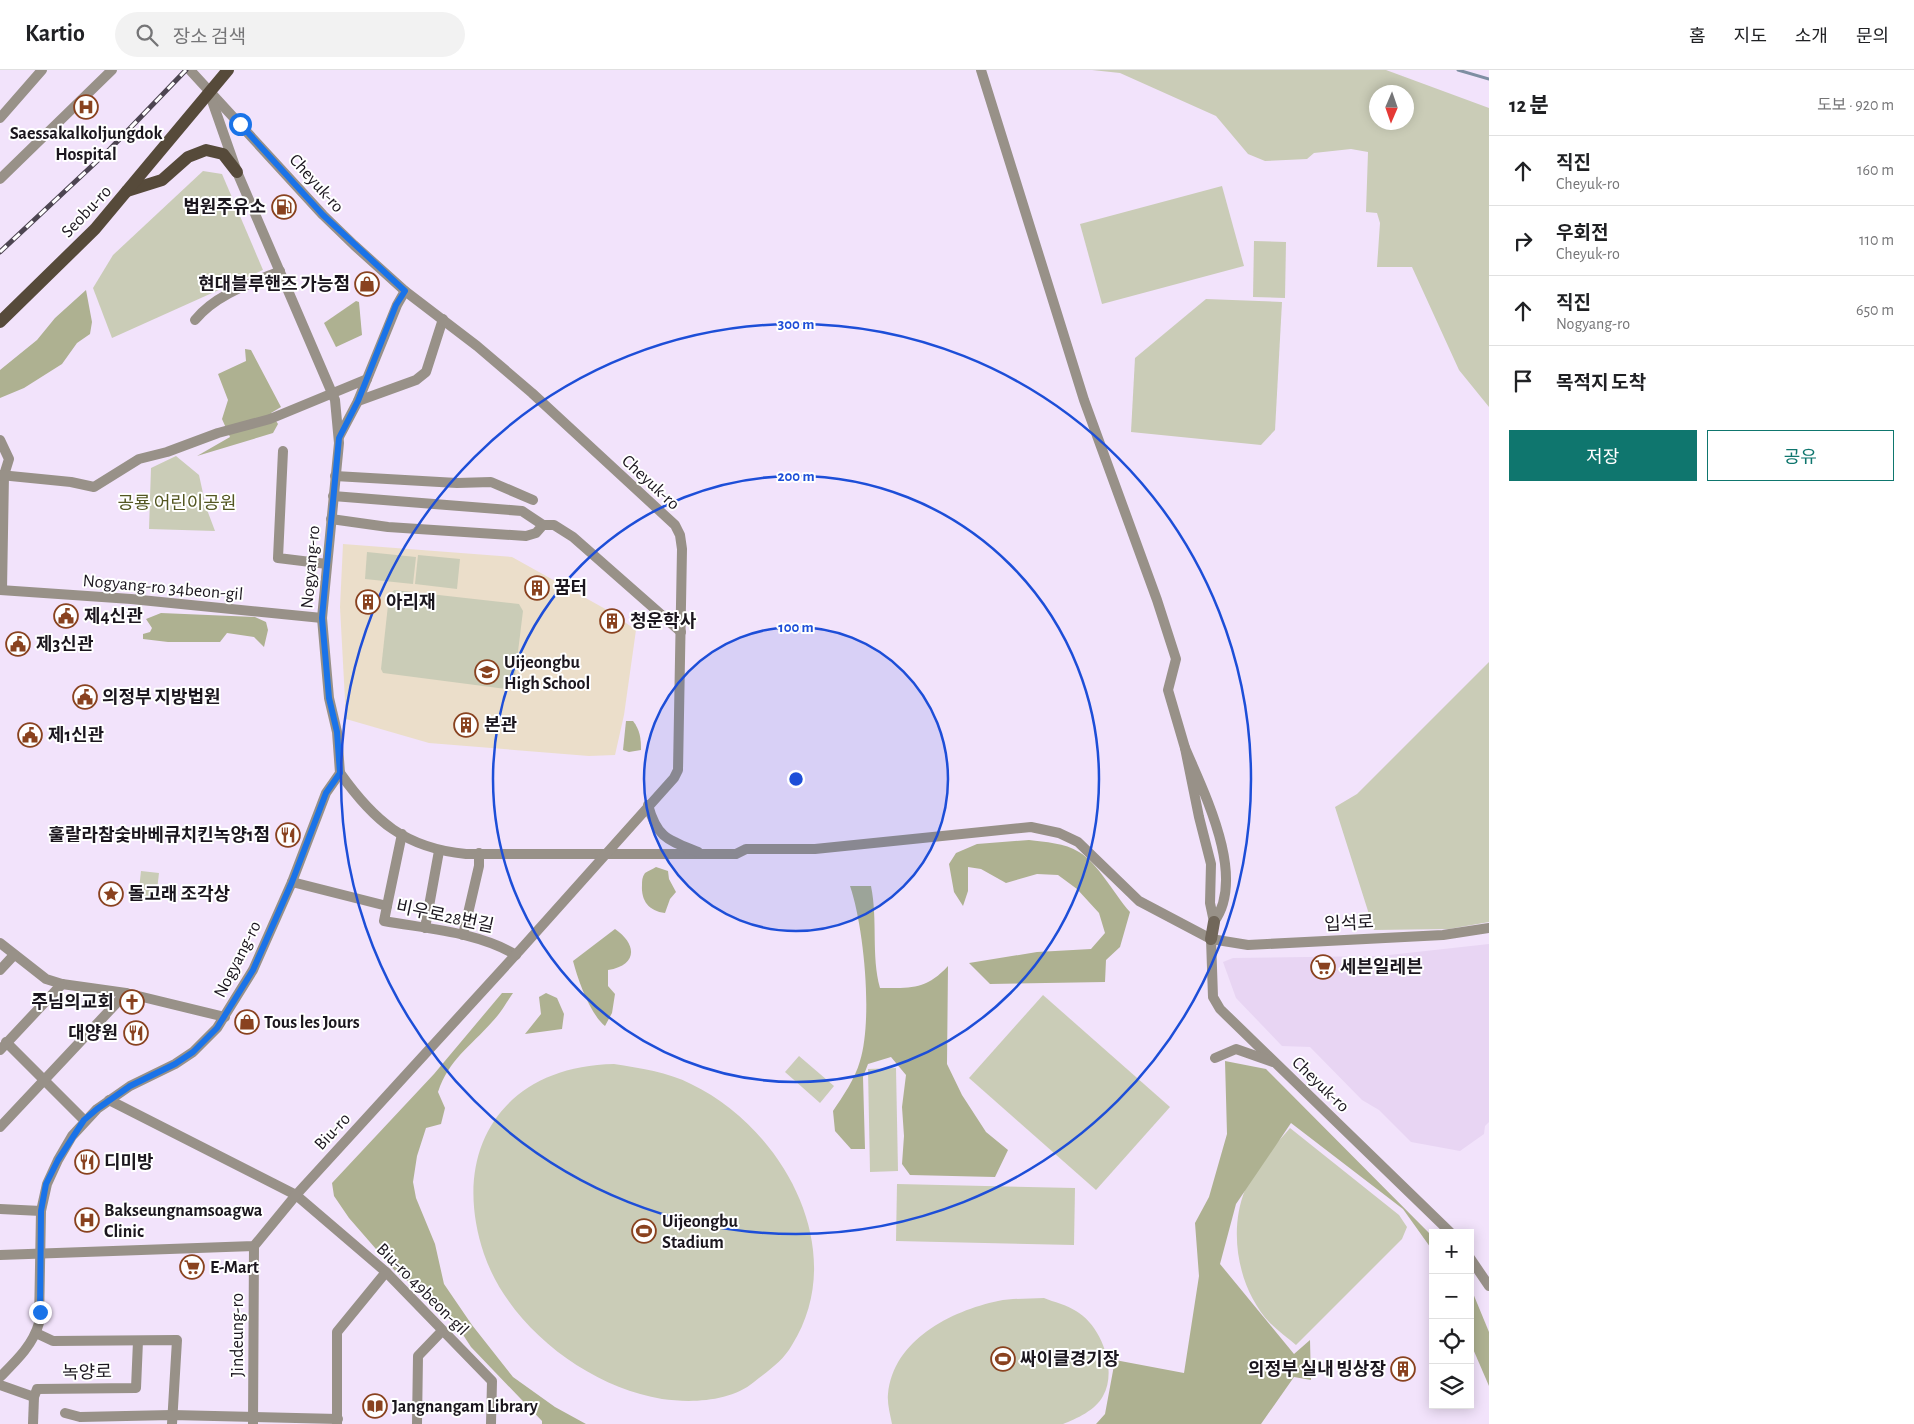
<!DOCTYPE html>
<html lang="ko">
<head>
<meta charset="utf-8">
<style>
  :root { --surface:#fff; --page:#f2f2f2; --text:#202124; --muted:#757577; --line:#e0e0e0; --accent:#0f766e }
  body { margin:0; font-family:"Alegreya Sans","Noto Sans KR",sans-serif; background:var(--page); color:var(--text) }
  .controls { position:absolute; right:15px; bottom:15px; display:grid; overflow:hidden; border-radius:0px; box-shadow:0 2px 12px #0003 }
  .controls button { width:45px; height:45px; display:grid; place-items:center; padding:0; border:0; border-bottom:1px solid var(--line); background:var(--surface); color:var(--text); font:25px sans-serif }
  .compass { position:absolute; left:1369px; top:15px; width:45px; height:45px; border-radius:50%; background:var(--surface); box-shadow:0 2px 12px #0003; rotate:182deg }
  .stop { position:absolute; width:15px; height:15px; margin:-11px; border:4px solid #1a73e8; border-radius:50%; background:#fff }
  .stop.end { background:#1a73e8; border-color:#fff; box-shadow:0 1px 5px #0008 }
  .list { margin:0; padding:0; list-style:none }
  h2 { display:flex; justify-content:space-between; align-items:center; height:65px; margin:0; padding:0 20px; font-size:21px }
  h2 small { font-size:16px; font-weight:400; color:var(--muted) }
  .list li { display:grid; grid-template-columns:32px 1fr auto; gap:15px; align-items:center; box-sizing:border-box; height:70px; padding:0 20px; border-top:1px solid var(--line) }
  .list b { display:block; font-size:19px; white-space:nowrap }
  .list p { margin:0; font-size:16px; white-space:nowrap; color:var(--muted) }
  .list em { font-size:16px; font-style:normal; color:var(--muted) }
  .actions { display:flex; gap:10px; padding:15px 20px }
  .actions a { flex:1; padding:11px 0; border:1px solid var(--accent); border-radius:0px; text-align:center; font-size:18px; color:var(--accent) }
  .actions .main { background:var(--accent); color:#fff }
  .icon { flex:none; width:28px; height:28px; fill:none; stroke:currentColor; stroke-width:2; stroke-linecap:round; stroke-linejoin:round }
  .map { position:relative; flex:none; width:1489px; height:1354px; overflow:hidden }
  header { display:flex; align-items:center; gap:30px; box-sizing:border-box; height:70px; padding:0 25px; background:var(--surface); border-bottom:1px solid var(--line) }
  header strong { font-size:24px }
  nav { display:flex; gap:28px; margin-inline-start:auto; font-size:18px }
  .search { width:350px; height:45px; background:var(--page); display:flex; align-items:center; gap:12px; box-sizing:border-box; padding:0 18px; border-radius:28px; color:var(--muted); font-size:19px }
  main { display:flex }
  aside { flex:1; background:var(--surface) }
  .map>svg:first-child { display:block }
  .built { fill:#e8d5f3 }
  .education { fill:#ebdeca }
  .green { fill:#caccb7; fill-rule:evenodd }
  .forest { fill:#aeb191 }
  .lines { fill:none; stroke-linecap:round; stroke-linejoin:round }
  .stream { stroke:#7e8ea2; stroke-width:3 }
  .street { stroke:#989188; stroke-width:10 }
  .secondary { stroke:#71675a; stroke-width:12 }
  .primary { stroke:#564a3a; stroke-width:12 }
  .rail-casing { stroke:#4d4551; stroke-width:5 }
  .rail { stroke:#fff; stroke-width:3; stroke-dasharray:9; stroke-linecap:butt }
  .route { stroke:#1a73e8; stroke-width:6 }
  .ring { fill:none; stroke:#1d4ed8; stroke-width:2.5 }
  .labels { text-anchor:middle; stroke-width:4; stroke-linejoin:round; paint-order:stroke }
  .poi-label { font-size:18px; font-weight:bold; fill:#1b161e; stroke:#fff; text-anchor:start }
  .street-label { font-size:18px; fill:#1b161e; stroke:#fff }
  .park-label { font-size:18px; fill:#535621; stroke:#fff }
  .centre { fill:#1d4ed8; stroke:#fff; stroke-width:2.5 }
  .ring-label { font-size:15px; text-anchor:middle; font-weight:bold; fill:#1d4ed8; stroke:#fff; stroke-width:4; stroke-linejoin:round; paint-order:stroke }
</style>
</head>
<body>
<header>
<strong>Kartio</strong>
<div class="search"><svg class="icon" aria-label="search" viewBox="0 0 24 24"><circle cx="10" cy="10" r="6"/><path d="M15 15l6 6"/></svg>장소 검색</div>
<nav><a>홈</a><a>지도</a><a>소개</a><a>문의</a></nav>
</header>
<main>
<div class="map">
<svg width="1489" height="1354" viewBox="0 0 1489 1354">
  <rect width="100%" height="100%" fill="#f2e3fb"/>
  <!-- built -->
  <polygon class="built" points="1489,874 1489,1052 1485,1056 1484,1064 1460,1081 1411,1072 1379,1040 1362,1030 1310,977 1282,976 1236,928 1223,892 1233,888 1380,886"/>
  <!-- education -->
  <polygon class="education" points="343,474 512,487 609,541 636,560 624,645 615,685 589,686 429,673 346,649 340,537"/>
  <!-- green -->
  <g class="green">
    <path d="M1092,0H1386L1489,38V337L1459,300L1412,197H1377L1380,153L1377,143L1366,142L1368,82L1351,79L1314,83L1307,89L1265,91L1248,84L1216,46L1120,3ZM1376,22H1406V52H1376Z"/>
    <polygon points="203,101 222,104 263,200 112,268 93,218 113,185"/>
    <polygon points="1222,116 1244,196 1102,234 1080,154"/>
    <polygon points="1254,171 1286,172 1285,228 1253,227"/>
    <polygon points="1206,229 1282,232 1275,360 1261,375 1131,362 1135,288"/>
    <polygon points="176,386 199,405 206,437 215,461 149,459 151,398"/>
    <polygon points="367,482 416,487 413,514 365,509"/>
    <polygon points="418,485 460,489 457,519 415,514"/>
    <polygon points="394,520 519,534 523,541 514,614 506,619 383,603 381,599 389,526"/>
    <polygon points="1489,592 1489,852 1449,859 1374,860 1335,737 1357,724"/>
    <polygon points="141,801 159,803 156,829 138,828"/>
    <polygon points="1043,925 1170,1037 1096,1120 969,1008"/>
    <polygon points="799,986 834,1016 820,1033 785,1002"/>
    <path d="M614,994C640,998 668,1002 691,1014C783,1058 851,1181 792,1275C783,1291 768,1301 754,1312C730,1332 691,1333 662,1329C588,1317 509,1257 484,1184C449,1080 503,996 614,994Z"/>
    <polygon points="896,998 898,1101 870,1102 868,999"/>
    <path d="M1290,1058L1399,1145L1407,1157L1402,1169L1296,1275C1288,1268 1278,1261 1270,1253C1238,1219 1228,1162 1245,1120C1254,1096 1274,1077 1290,1058Z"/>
    <polygon points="897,1114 1075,1118 1074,1175 896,1171"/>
    <path d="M1044,1228C1054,1232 1067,1235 1076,1241C1101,1255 1118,1300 1103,1326C1096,1340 1076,1349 1063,1354H892C890,1344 887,1333 888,1324C893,1270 951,1241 998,1231C1013,1228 1029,1229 1044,1228Z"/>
  </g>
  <!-- forest -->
  <g class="forest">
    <polygon points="86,220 92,252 90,264 77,273 62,294 24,318 0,328 0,300 37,270 55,248"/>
    <polygon points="356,231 359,232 362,265 336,277 324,253"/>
    <polygon points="245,279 251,280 281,337 271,343 278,354 273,363 197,386 230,367 222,349 228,330 218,304 246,291"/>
    <polygon points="161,543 255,547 266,552 268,560 264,577 254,567 227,563 220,572 168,572 143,569 143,564 150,562 152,558 146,549"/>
    <path d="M626,651H633C640,660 641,668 641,680L629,682L623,680Z"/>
    <path d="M1029,770C1045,772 1065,773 1079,782C1098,793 1114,824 1130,842L1120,877L1106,890L1105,912L990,914L969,893L1037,882L1091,879L1105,863L1099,843L1077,819L1058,805L1037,804L1006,813L981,799L968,797V821L963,836L954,822L949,794L956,783L977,774Z"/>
    <path d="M656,797L668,801L669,809L676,822L670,829L665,843C649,841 641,831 642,815C642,811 642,807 645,803C648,801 653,799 656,797Z"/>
    <path d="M850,816H871C878,850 871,885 880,918C911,918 926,920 948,896L947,994L962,1025L986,1062L1008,1080L995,1107L910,1105L902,1094L904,1066L902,1037L906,1005L891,987L868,994L863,1007L865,1079H851L835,1061L833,1041C843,1026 855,1009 860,991C873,949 864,857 850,816Z"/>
    <path d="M615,859C637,874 638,895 608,900V916L615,924L612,943L605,956C590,944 578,910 573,891Z"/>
    <path d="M502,923H513C506,933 500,944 492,952C470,977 449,989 438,1022L445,1038L441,1054L426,1058L417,1086L413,1112L416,1128L435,1174L444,1214L472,1255L513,1307L555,1337L586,1354H542V1351L471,1277L456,1254L429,1228L396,1202L349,1148L334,1126L332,1113L434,1004Z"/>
    <polygon points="546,923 557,928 564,944 562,959 525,964 541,944 539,927"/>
    <polygon points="1225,991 1266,999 1433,1167 1433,1181 1403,1139 1291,1053 1236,1134 1220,1194 1294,1284 1310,1270 1311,1310 1294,1307 1261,1354 1096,1354 1105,1344 1115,1290 1184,1303 1199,1206 1195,1153 1209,1127 1227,1064"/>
    <polygon points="1470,1216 1489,1262 1489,1316 1470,1272"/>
  </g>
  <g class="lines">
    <!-- stream -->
    <polyline class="stream" points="1458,0 1489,9"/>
    <!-- street -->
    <g class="street">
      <polyline points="981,0 1084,330 1157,530 1176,589 1168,620 1185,678"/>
      <polyline points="0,48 42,0"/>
      <polyline points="0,109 112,0"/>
      <path d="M195,250C215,225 251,213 280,201"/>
      <polyline points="358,331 416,310 426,302 443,249"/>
      <polyline points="339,367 358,331 397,235 405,221"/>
      <polyline points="0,370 9,389 4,405 2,520"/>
      <polyline points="283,381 278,488 327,494"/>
      <polyline points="0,405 71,412 94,417 139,389 167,382 218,363 270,349 367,309"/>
      <polyline points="335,406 457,413 491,412 533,430"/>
      <polyline points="331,449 388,457 526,466 536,463 543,455 522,441 333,426"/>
      <polyline points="543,455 554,455 573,467 681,562"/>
      <polyline points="0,520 131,529 322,548"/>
      <path d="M1185,678C1204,723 1247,807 1214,852L1210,833L1211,794L1199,747Z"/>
      <path d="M340,703C374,751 405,778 466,784H736L746,779H815L1031,757L1059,763L1078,772L1139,831L1211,869L1248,875L1443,865L1489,858"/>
      <path d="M648,735C657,768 668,770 698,782"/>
      <path d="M292,812L387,836L384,851C428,859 478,862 516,885"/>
      <polyline points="387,836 402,764"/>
      <polyline points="425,858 439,781"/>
      <polyline points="463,865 479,796 479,783"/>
      <polyline points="1211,869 1213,927 1220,939 1451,1163"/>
      <polyline points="0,873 46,909 62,914 126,923 225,947"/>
      <polyline points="0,900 14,885"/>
      <polyline points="6,972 84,1050"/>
      <polyline points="0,980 62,914"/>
      <polyline points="1215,988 1236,979 1273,992"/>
      <polyline points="109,1030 296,1125 386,1202 492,1311 491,1354"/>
      <polyline points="0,1057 126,923"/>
      <polyline points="0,1139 41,1141"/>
      <polyline points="0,1185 254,1176 296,1125 521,879 674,708 678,700 682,479 680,465 675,455 532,323 477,276 405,221 354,175 323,145 190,0"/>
      <polyline points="1470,1188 1489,1216"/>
      <polyline points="36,1263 53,1271 177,1270 172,1354"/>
      <path d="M0,1307C16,1291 33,1275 39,1253L41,1141L47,1114L58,1090L72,1066L97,1039L130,1016L175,994L193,982L217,958L253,900L292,812L326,723L340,703L337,662L329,628L322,548L339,373L335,330L237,102L210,25"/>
      <polyline points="0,1315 34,1327 37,1319 136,1318 138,1271"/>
      <polyline points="65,1343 80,1347 172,1345 338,1349"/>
      <polyline points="33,1354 34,1327"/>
      <polyline points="253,1354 254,1176"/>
      <polyline points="337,1354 337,1262 386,1202"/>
      <polyline points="417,1354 418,1286 442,1261"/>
    </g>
    <!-- secondary -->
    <polyline class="secondary" points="1211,869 1214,852"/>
    <!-- primary -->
    <g class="primary">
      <polyline points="127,121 162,110 188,87 206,80 223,84 237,102"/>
      <polyline points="0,252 95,159 228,0"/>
    </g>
    <!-- rail casing -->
    <g class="rail-casing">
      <polyline id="rail" points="0,182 110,79 186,0"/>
    </g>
    <!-- rail -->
    <use href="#rail" class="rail"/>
  </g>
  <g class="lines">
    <!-- route -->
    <polyline class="route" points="40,1242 41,1141 46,1114 58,1090 84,1050 97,1039 130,1016 175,994 193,982 217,958 253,900 292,812 326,723 340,703 337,662 329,628 322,548 339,368 358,331 396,235 405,221 323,145 240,54"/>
  </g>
  <!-- distance rings -->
  <circle cx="796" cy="709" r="152" fill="#1d4ed8" fill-opacity=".12"/>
  <g class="ring">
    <circle cx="796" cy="709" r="152"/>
    <circle cx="796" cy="709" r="303"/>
    <circle cx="796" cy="709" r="455"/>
  </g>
  <!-- icons -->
  <defs>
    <g id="hospital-ring" transform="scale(1.25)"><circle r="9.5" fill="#fff" stroke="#89421f" stroke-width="1.5"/><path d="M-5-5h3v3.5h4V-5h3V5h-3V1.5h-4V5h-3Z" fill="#89421f"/></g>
    <g id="fuel-ring" transform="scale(1.25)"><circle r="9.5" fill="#fff" stroke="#89421f" stroke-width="1.5"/><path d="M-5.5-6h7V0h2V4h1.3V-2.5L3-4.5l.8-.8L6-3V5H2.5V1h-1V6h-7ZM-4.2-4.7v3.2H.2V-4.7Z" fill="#89421f"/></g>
    <g id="shop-ring" transform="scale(1.25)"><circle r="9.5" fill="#fff" stroke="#89421f" stroke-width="1.5"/><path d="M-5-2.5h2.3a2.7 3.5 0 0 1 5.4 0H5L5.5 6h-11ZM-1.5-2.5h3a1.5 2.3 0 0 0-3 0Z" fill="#89421f"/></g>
    <g id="building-ring" transform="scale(1.25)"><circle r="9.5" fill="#fff" stroke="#89421f" stroke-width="1.5"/><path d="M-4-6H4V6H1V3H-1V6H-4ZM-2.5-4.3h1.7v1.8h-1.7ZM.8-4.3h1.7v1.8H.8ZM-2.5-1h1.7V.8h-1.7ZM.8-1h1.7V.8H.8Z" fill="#89421f"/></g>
    <g id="civic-ring" transform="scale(1.25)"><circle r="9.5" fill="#fff" stroke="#89421f" stroke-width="1.5"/><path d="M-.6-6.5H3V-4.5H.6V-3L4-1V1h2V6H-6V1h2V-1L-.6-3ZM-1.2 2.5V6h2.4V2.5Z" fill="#89421f"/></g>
    <g id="school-ring" transform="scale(1.25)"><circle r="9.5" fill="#fff" stroke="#89421f" stroke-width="1.5"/><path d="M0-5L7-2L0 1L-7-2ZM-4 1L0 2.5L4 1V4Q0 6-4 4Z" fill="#89421f"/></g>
    <g id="restaurant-ring" transform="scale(1.25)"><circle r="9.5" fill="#fff" stroke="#89421f" stroke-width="1.5"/><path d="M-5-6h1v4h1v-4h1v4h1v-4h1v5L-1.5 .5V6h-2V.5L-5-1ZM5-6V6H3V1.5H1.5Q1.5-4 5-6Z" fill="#89421f"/></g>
    <g id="sight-ring" transform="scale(1.25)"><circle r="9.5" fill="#fff" stroke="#89421f" stroke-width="1.5"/><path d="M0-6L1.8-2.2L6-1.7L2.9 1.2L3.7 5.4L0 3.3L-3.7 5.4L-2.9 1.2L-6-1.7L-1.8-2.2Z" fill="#89421f"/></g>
    <g id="supermarket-ring" transform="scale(1.25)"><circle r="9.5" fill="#fff" stroke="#89421f" stroke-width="1.5"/><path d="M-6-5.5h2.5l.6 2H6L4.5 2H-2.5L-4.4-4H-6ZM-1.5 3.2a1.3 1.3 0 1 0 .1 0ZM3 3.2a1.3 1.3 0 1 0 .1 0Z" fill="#89421f"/></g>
    <g id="church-ring" transform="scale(1.25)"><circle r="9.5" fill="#fff" stroke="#89421f" stroke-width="1.5"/><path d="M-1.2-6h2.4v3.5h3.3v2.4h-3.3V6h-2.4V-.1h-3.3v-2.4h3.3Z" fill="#89421f"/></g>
    <g id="stadium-ring" transform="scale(1.25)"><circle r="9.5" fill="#fff" stroke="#89421f" stroke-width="1.5"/><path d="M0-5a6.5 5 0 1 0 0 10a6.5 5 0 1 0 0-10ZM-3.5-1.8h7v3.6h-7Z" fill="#89421f"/></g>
    <g id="library-ring" transform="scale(1.25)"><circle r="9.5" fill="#fff" stroke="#89421f" stroke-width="1.5"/><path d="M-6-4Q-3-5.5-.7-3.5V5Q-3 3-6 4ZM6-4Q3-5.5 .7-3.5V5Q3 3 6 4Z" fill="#89421f"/></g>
  </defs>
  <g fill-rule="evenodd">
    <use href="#hospital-ring" x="86" y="37"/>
    <use href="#fuel-ring" x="284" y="137"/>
    <use href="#shop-ring" x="367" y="214"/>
    <use href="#building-ring" x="537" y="518"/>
    <use href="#building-ring" x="368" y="532"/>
    <use href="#civic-ring" x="66" y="546"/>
    <use href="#building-ring" x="612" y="551"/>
    <use href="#civic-ring" x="18" y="574"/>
    <use href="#school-ring" x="487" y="602"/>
    <use href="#civic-ring" x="85" y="627"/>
    <use href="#building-ring" x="466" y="655"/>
    <use href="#civic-ring" x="30" y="665"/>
    <use href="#restaurant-ring" x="288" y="765"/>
    <use href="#sight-ring" x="111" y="824"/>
    <use href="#supermarket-ring" x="1323" y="897"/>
    <use href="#church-ring" x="132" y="932"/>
    <use href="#shop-ring" x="247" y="952"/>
    <use href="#restaurant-ring" x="136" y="963"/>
    <use href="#restaurant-ring" x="87" y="1092"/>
    <use href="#hospital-ring" x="87" y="1150"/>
    <use href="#stadium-ring" x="644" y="1161"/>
    <use href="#supermarket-ring" x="192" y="1197"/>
    <use href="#stadium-ring" x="1003" y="1289"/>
    <use href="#building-ring" x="1403" y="1299"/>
    <use href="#library-ring" x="375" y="1336"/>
  </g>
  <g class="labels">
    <!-- poi labels -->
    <g class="poi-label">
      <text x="86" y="69" text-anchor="middle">Saessakalkoljungdok<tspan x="86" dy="21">Hospital</tspan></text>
      <text x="266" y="143" text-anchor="end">법원주유소</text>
      <text x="350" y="220" text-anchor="end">현대블루핸즈 가능점</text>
      <text x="554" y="524">꿈터</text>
      <text x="386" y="538">아리재</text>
      <text x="84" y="552">제4신관</text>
      <text x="630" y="557">청운학사</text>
      <text x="36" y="580">제3신관</text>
      <text x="504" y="598">Uijeongbu<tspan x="504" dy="21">High School</tspan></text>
      <text x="102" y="633">의정부 지방법원</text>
      <text x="484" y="661">본관</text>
      <text x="48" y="671">제1신관</text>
      <text x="270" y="771" text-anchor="end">훌랄라참숯바베큐치킨녹양1점</text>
      <text x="128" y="830">돌고래 조각상</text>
      <text x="1340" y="903">세븐일레븐</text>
      <text x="114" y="938" text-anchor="end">주님의교회</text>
      <text x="264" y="958">Tous les Jours</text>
      <text x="118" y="969" text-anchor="end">대양원</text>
      <text x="104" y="1098">디미방</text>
      <text x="104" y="1146">Bakseungnamsoagwa<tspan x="104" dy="21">Clinic</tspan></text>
      <text x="662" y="1157">Uijeongbu<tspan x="662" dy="21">Stadium</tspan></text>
      <text x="210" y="1203">E-Mart</text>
      <text x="1020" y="1295">싸이클경기장</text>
      <text x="1386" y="1305" text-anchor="end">의정부 실내 빙상장</text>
      <text x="392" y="1342">Jangnangam Library</text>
    </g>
    <!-- street labels -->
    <g class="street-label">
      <text transform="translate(317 113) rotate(48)" y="6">Cheyuk-ro</text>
      <text transform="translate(86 141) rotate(-47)" y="6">Seobu-ro</text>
      <text transform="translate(651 412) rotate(43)" y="6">Cheyuk-ro</text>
      <text transform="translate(310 497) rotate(-85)" y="6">Nogyang-ro</text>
      <text transform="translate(163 517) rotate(5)" y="6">Nogyang-ro 34beon-gil</text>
      <text transform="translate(445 846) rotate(12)" y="6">비우로28번길</text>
      <text transform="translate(1349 853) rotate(-3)" y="6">입석로</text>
      <text transform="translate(237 889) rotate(-63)" y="6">Nogyang-ro</text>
      <text transform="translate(1321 1014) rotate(44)" y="6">Cheyuk-ro</text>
      <text transform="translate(332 1061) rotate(-47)" y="6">Biu-ro</text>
      <text transform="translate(423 1219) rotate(45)" y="6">Biu-ro 49beon-gil</text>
      <text transform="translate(237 1265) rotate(-90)" y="6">Jindeung-ro</text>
      <text transform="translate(87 1302) rotate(-1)" y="6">녹양로</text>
    </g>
    <!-- park labels -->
    <g class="park-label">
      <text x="177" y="439">공룡 어린이공원</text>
    </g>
  </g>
  <circle cx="796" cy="709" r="8" class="centre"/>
  <g class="ring-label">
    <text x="796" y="259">300 m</text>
    <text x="796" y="411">200 m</text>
    <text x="796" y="562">100 m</text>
  </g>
</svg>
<div class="controls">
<button>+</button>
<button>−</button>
<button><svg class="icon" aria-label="locate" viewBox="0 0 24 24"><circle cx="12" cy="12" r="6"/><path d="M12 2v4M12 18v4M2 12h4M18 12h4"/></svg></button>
<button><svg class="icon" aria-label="layers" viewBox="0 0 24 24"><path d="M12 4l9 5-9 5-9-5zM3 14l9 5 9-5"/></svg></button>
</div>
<svg class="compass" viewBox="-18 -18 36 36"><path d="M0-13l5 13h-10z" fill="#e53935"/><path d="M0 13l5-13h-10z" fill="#757577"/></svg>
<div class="stop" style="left:240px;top:54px"></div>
<div class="stop end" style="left:40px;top:1242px"></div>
</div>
<aside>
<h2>12 분<small>도보 · 920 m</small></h2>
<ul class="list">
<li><svg class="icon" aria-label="ahead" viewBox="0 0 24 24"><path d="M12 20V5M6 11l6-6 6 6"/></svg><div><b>직진</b><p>Cheyuk-ro</p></div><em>160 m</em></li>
<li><svg class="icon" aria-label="right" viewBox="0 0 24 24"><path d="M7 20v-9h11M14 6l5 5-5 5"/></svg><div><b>우회전</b><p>Cheyuk-ro</p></div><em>110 m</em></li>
<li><svg class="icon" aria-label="ahead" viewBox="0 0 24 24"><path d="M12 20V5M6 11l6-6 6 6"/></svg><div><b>직진</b><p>Nogyang-ro</p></div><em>650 m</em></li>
<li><svg class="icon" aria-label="arrive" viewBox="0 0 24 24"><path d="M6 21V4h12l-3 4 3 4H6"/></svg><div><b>목적지 도착</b></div></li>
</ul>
<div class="actions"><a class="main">저장</a><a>공유</a></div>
</aside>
</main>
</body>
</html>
